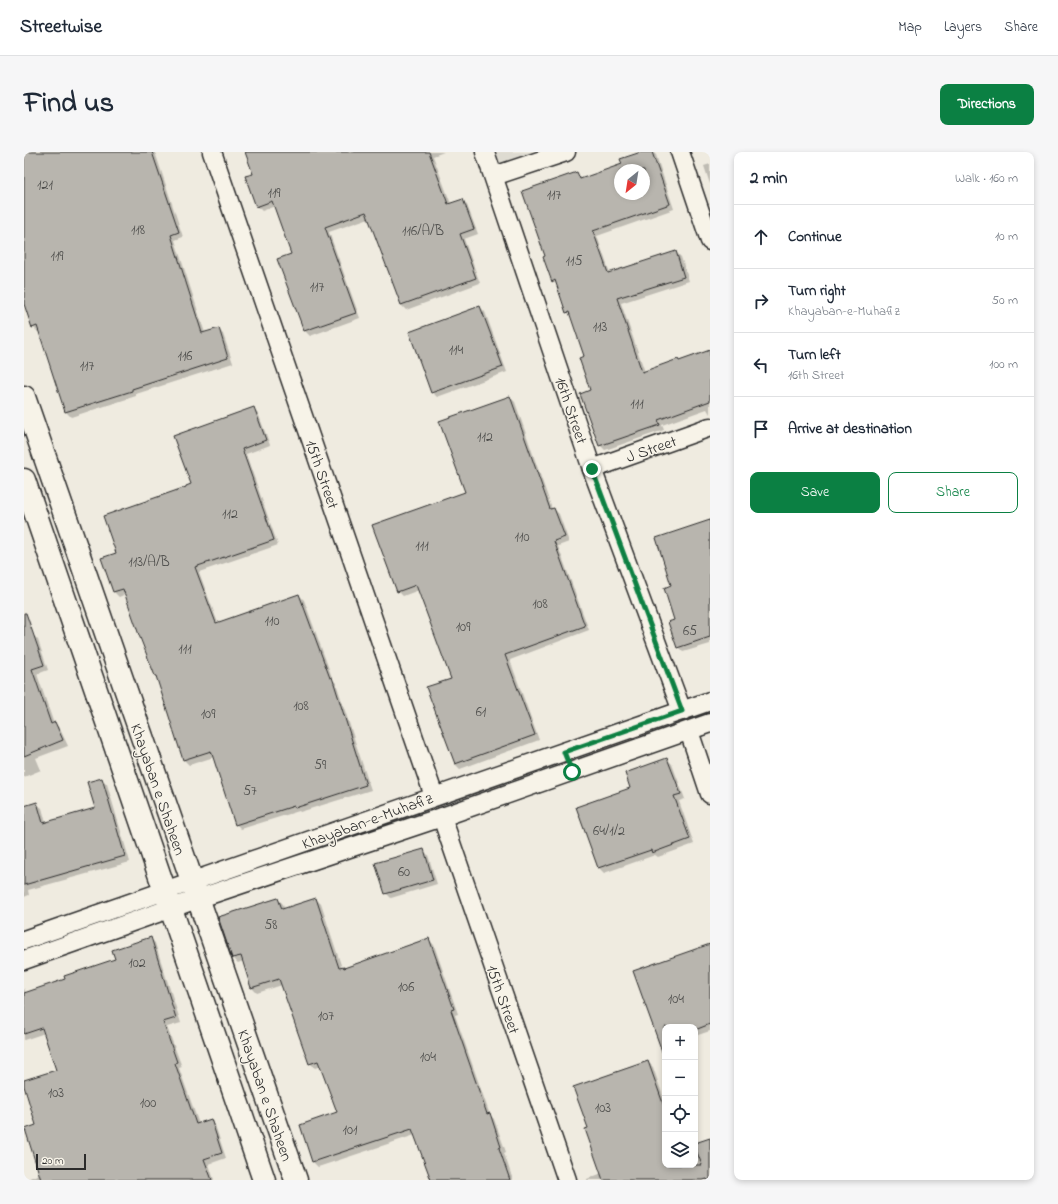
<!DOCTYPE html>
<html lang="en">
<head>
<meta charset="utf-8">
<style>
  :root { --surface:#fff; --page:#f6f6f7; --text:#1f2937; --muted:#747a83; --line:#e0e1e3; --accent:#0b8043 }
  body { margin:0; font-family:"Indie Flower",sans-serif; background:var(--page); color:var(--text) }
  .controls { position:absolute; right:12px; bottom:12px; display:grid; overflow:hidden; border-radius:8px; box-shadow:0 2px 6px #0003 }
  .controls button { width:36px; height:36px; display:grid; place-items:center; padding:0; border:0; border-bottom:1px solid var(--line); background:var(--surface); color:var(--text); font:20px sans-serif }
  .compass { position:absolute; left:590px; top:12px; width:36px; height:36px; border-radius:50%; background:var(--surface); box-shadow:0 2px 6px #0003; rotate:210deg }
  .scale { position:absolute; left:12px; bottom:10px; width:50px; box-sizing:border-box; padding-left:4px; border:2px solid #2b2b2b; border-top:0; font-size:11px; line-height:14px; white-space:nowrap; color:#2b2b2b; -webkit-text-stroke:3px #f7f3e8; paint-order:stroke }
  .stop { position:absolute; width:12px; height:12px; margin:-9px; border:3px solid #0b8043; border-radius:50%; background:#fff }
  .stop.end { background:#0b8043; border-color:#fff; box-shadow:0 1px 4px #0008 }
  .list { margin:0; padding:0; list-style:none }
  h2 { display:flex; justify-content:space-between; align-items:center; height:52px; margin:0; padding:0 16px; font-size:17px }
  h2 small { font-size:13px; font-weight:400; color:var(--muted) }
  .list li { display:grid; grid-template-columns:26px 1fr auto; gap:12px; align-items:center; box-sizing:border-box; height:64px; padding:0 16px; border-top:1px solid var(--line) }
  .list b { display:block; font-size:15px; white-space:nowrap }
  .list p { margin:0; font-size:13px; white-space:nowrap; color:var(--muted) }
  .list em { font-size:13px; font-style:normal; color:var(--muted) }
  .actions { display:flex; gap:8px; padding:12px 16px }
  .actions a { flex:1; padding:9px 0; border:1px solid var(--accent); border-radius:8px; text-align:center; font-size:14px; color:var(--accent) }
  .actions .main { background:var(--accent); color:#fff }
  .icon { flex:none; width:22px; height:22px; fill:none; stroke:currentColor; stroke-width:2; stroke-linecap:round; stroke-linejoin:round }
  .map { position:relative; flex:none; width:686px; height:1028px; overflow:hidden; border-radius:8px }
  header { display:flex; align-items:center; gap:24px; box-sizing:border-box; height:56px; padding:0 20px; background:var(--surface); border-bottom:1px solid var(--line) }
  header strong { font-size:19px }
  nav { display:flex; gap:22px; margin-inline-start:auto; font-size:14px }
  .intro { display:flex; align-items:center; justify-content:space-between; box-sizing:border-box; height:96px; padding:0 24px }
  h1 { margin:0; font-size:28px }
  .button { padding:10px 18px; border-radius:8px; background:var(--accent); color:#fff; font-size:14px; font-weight:700 }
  main { display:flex; gap:24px; padding:0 24px }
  aside { flex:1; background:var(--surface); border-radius:8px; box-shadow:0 2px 6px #0003 }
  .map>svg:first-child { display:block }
  .built { fill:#dedbd1 }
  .shadow { fill:#0003; fill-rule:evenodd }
  .building { fill:#b8b5ae; stroke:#2b2b2b; fill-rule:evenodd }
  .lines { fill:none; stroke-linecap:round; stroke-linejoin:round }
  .minor-casing { stroke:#2b2b2b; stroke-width:21 }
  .major-casing { stroke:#2b2b2b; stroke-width:25 }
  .minor { stroke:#f7f3e8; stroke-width:18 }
  .major { stroke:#f7f3e8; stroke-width:22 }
  .route { stroke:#0b8043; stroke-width:5 }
  .labels { text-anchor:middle; stroke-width:3; stroke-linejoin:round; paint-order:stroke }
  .number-label { font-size:14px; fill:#4e4e4c }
  .street-label { font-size:16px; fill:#2b2b2b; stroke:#f7f3e8 }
</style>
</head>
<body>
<header>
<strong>Streetwise</strong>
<nav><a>Map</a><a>Layers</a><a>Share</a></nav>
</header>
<div class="intro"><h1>Find us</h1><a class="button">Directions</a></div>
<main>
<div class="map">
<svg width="686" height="1028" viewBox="0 0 686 1028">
  <rect width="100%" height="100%" fill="#efebe0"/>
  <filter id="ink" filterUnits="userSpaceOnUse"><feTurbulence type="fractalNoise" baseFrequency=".025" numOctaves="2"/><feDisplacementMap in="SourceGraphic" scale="8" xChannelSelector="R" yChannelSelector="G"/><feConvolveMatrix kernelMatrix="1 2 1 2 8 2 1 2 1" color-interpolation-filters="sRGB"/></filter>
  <g filter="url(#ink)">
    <!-- built -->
    <polygon class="built" points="469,0 518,0 474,15"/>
    <!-- shadow -->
    <g class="shadow">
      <polygon points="0,0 131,0 159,85 151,88 181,181 194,177 199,182 209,211 112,242 112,244 47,265 42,260 16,179 14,180 9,175 0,149"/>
      <polygon points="222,0 420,0 409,4 427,52 438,48 443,53 454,82 440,87 456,131 382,158 377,153 345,66 305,80 336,166 286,184 281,179 269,102 251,54 238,59 233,54 230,22"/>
      <path d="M620,0H629L632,3L650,57L573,84L586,121L652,100L657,105L665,129L597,151L621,220L686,199V262L683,257L638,273L640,278L581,298L576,293L561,205L547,164L543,160L534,134L529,129L522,105L553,21L558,27L599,13ZM596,18H620V42H596Z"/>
      <polygon points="686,12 686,32 680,14"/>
      <polygon points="456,155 461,160 483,220 413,245 408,240"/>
      <polygon points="486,245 491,250 528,357 530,357 535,362 545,390 534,394 565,478 486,508 515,588 436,617 431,612 428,527 395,438 379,444 374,439 442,340"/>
      <polygon points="229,256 234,261 246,293 222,302 254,393 175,420 194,471 275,443 280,448 309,528 312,531 347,638 276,660 275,659 217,677 212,672 190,605 165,613 160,608 133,525 102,442 95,445 90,440 78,407 94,402 168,333"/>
      <polygon points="686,369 686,492 659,500 654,495 649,434"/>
      <polygon points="0,473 14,488 24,518 13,522 30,572 31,571 36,577 44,594 12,606 17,618 0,625"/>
      <polygon points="643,607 648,612 661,647 655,649 670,692 634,705 631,703 580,721 575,716 554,655 607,636"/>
      <polygon points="78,627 83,632 106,710 4,738 5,743 0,745 0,655 12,651 18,656 22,671 72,657"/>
      <polygon points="399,698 404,703 413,732 367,746 362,741"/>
      <polygon points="254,747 259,752 261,757 292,747 297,752 318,816 320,817 405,788 410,793 434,862 431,863 466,963 470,967 482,1000 480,1001 489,1028 407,1028 391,983 294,1015 289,1010 277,973 314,961 297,914 291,916 286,911 258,833 233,841 228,836 219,809 214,811 209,806 195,765"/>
      <polygon points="126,786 131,791 157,871 143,875 158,915 155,916 175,972 186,968 191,973 202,1006 185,1012 190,1028 0,1028 16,1022 13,974 0,929 33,918 21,881 0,888 0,836 2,841 42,828 92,808"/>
      <polygon points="686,793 686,879 671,884 671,875 641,875 611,820"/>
      <polygon points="624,910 629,915 641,950 641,1013 671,1013 671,992 686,987 686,1028 563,1028 563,1027 578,1021 565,977"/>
    </g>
    <!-- building -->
    <g class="building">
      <polygon points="0,0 128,0 155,80 147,83 178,181 195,176 204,206 108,237 108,239 41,260 13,174 8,176 0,152"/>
      <polygon points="221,0 405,0 424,52 439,47 450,77 436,82 452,126 377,153 342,60 301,75 332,161 280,179 253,107 267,102 248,49 232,55 221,24 229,22"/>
      <path d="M617,0H628L646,52L569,79L584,121L652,99L660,125L593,146L618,220L654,207L655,209L686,198V249L634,268L636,273L575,294L556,242L566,238L555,206L560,204L545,160L542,161L531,128L528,130L519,105L521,104L498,39L553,20L556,27L598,12L596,7ZM596,18H620V42H596Z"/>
      <polygon points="456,154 479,215 407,241 385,180"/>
      <polygon points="486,244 526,357 530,356 541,385 530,389 561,474 481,503 511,583 431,612 402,535 427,527 392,433 373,440 348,373 441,340 415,269"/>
      <polygon points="230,255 242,288 218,297 250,388 171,415 192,471 275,442 306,526 308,525 342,633 271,656 270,654 211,673 187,599 159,608 132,524 131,524 115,483 99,437 89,440 77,406 92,401 79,364 162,335 162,334 167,332 149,284"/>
      <polygon points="686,368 686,485 653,496 644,470 650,468 640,436 647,433 632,386"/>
      <polygon points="0,461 2,461 20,513 8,517 27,572 31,570 39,588 0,604"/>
      <polygon points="643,606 657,642 650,644 666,687 628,701 627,698 574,716 552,655 606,636 601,621"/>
      <polygon points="78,626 101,704 0,733 0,654 13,650 19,671 71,656 63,630"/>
      <polygon points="400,697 409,728 361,742 351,711"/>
      <polygon points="254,746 258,757 292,746 315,816 320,815 320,816 405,786 430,857 427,858 463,962 466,961 477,995 475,996 486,1028 407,1028 388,977 288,1010 276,973 313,960 294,909 285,912 255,827 227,836 217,804 208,806 194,765"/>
      <polygon points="127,785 152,866 139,870 153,910 151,911 172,972 187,967 198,1001 180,1007 188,1028 17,1028 1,977 12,973 0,934 0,928 32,918 18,876 0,882 0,841 41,827 40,824 91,807 88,798"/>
      <polygon points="686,792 686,872 671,878 671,875 641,875 641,902 639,902 609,819"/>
      <polygon points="624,909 641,957 641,1013 678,1013 671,995 671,991 686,986 686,1028 683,1028 683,1027 679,1028 579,1028 561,977 564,976 549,935"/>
    </g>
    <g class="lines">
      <!-- minor casing -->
      <g class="minor-casing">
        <g id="minor">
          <polyline points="188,0 410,644"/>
          <polyline points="461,0 568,317 658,559"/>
          <polyline points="656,0 686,89"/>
          <polyline points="470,24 542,0"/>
          <polyline points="568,317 686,275"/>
          <polyline points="665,579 686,642"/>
          <polyline points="418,665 543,1028"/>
          <path d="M0,788C229,710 457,628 686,549"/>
          <polyline points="0,808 173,747 418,665 686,571"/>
        </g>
      </g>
      <!-- major casing -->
      <g class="major-casing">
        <g id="major">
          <polyline points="0,245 272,1028"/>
          <polyline points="0,328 240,1028"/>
        </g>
      </g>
      <!-- minor -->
      <use href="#minor" class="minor"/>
      <!-- major -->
      <use href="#major" class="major"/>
    </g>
  </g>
  <g class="lines" filter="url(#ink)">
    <!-- route -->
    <polyline class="route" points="548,620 540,600 658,559 568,317"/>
  </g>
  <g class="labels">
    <!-- number labels -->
    <g class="number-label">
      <text x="21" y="37">121</text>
      <text x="250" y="45">119</text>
      <text x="530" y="47">117</text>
      <text x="114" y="82">118</text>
      <text x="399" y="83">116/A/B</text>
      <text x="33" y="108">119</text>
      <text x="550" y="113">115</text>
      <text x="293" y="139">117</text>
      <text x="576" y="179">113</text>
      <text x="432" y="202">114</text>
      <text x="161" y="208">116</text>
      <text x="63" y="218">117</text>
      <text x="613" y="256">111</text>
      <text x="461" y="289">112</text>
      <text x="206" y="366">112</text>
      <text x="498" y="389">110</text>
      <text x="398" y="398">111</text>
      <text x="125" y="414">113/A/B</text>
      <text x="516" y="456">108</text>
      <text x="248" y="473">110</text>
      <text x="439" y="479">109</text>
      <text x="666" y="483">65</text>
      <text x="161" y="501">111</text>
      <text x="277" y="558">108</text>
      <text x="457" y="564">61</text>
      <text x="184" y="566">109</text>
      <text x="296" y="617">59</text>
      <text x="226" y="643">57</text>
      <text x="585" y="683">64/1/2</text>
      <text x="380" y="724">60</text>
      <text x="247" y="777">58</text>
      <text x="113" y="815">102</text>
      <text x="382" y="839">106</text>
      <text x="652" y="851">104</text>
      <text x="302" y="868">107</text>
      <text x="404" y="909">104</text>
      <text x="32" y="945">103</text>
      <text x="124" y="955">100</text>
      <text x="579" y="960">103</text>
      <text x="326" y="982">101</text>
    </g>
    <!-- street labels -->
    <g class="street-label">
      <text transform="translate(548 258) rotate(71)" y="6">16th Street</text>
      <text transform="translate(627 296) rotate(-19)" y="6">J Street</text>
      <text transform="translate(299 322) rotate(71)" y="6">15th Street</text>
      <text transform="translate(135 637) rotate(71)" y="6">Khayaban e Shaheen</text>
      <text transform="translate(343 668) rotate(-20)" y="6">Khayaban-e-Muhafiz</text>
      <text transform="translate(480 847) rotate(71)" y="6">15th Street</text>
      <text transform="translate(242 943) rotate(71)" y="6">Khayaban e Shaheen</text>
    </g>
  </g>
</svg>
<div class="controls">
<button>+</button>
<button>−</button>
<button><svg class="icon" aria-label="locate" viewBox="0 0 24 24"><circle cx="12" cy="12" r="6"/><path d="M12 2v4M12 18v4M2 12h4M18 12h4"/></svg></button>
<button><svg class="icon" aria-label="layers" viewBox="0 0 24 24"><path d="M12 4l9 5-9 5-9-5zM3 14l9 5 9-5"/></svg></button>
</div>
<svg class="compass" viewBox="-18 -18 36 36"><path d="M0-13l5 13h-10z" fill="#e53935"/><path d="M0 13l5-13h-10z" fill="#747a83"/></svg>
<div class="scale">20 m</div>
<div class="stop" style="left:548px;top:620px"></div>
<div class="stop end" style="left:568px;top:317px"></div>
</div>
<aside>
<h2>2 min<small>Walk · 160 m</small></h2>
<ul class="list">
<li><svg class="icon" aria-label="ahead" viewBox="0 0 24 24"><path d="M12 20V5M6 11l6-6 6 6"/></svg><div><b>Continue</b></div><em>10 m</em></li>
<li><svg class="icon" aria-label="right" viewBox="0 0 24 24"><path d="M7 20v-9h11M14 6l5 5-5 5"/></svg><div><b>Turn right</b><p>Khayaban-e-Muhafiz</p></div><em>50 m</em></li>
<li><svg class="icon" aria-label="left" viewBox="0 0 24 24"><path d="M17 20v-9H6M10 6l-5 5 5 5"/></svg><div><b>Turn left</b><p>16th Street</p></div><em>100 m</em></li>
<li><svg class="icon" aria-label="arrive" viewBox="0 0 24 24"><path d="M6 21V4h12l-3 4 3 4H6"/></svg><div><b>Arrive at destination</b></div></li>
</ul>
<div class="actions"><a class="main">Save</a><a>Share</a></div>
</aside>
</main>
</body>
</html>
